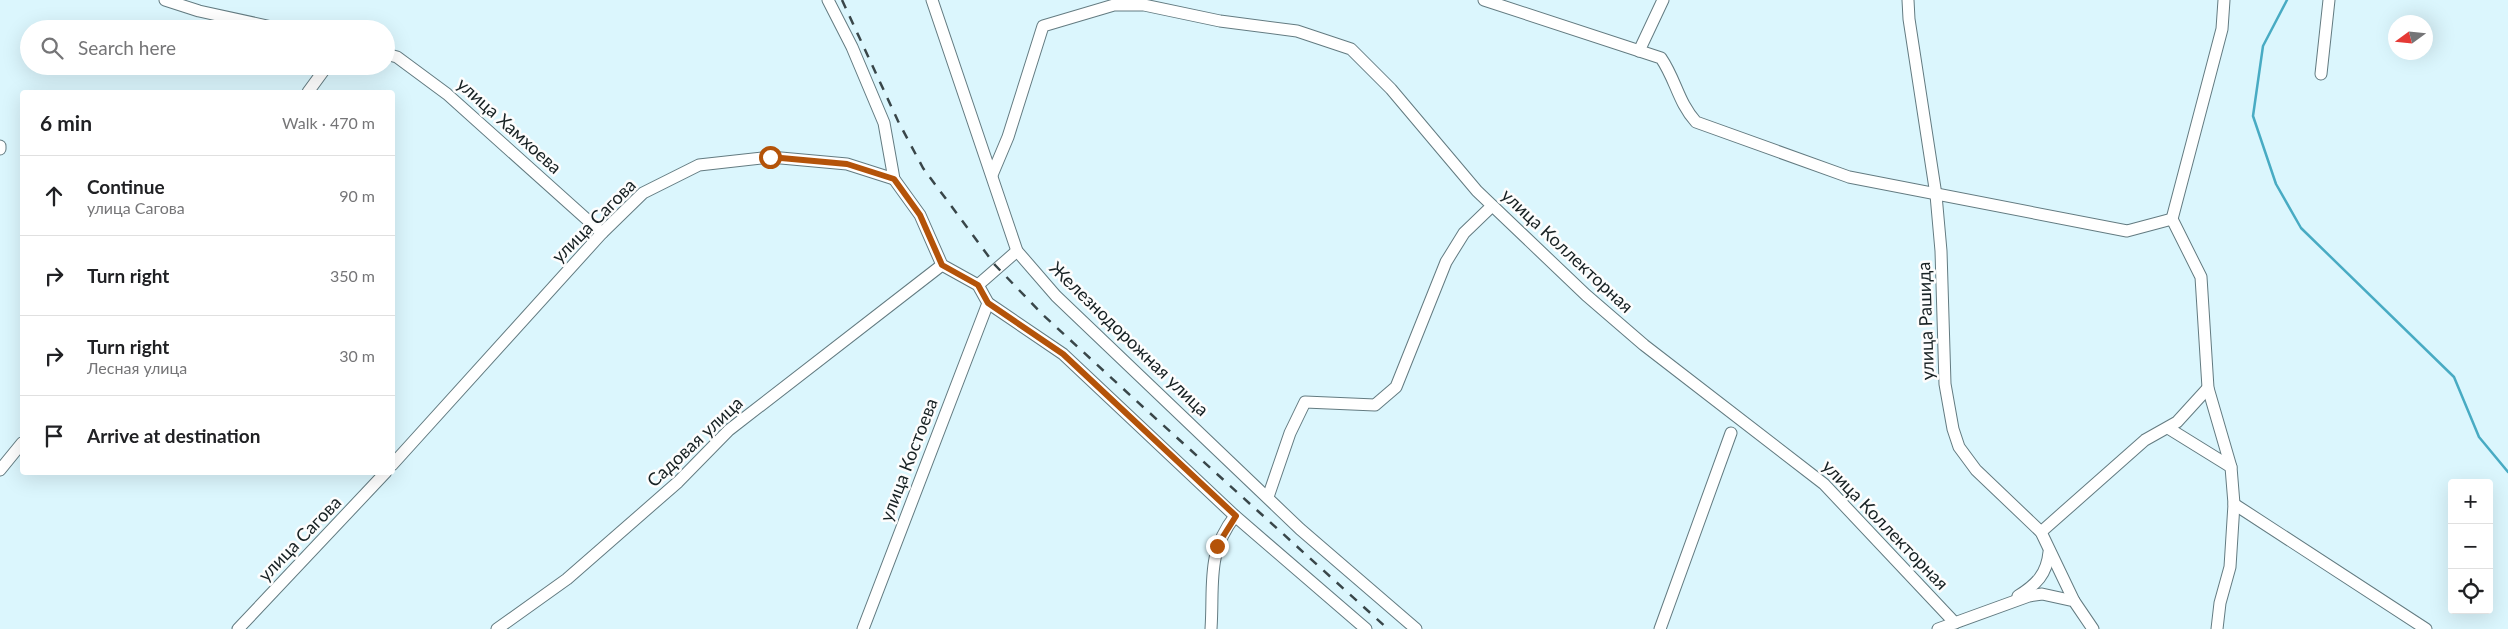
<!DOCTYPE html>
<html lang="en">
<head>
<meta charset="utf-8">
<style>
  :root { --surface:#fff; --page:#f2f2f2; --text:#202124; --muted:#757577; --line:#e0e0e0 }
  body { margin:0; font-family:Lato,sans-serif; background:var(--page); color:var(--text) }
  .controls { position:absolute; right:15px; bottom:15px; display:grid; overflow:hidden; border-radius:5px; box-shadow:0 5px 20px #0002 }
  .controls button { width:45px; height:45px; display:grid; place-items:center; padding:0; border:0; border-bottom:1px solid var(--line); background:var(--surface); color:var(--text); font:25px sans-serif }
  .compass { position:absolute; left:2388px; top:15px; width:45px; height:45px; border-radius:50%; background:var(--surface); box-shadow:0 5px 20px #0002; rotate:255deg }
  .stop { position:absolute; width:15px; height:15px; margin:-11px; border:4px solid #b45309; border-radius:50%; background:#fff }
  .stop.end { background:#b45309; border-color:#fff; box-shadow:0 1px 5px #0008 }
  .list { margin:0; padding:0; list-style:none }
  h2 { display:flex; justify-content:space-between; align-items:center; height:65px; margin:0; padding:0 20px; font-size:21px }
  h2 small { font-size:16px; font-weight:400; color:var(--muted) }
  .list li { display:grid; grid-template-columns:32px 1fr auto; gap:15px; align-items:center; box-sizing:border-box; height:80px; padding:0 20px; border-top:1px solid var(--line) }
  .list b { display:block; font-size:19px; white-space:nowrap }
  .list p { margin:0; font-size:16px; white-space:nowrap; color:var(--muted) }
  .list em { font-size:16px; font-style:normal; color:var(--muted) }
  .icon { flex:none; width:28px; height:28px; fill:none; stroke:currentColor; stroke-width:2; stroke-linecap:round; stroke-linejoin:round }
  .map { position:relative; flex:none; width:2508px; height:629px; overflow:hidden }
  .search { position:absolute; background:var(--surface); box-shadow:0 5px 20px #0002; left:20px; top:20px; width:375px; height:55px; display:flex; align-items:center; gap:12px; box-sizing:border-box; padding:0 18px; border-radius:28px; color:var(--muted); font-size:19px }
  .panel { position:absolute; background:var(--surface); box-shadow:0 5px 20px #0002; left:20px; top:90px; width:375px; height:385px; border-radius:5px }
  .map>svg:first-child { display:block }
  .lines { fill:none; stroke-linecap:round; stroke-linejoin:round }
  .stream { stroke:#48abc3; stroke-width:2.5 }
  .minor-casing { stroke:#637b81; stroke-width:13 }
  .minor { stroke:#fff; stroke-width:11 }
  .rail { stroke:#394649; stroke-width:2.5; stroke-dasharray:9 9; stroke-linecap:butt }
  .route { stroke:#b45309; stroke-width:6 }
  .labels { text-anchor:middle; stroke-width:5; stroke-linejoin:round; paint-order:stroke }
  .street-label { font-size:18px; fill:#172123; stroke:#fdfdfd }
</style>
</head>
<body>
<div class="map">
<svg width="2508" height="629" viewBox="0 0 2508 629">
  <rect width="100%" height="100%" fill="#dbf6fd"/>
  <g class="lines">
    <!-- stream -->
    <polyline class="stream" points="2287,0 2263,46 2253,116 2276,184 2301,228 2454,377 2479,437 2508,472"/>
    <!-- minor casing -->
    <g class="minor-casing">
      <g id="minor">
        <polyline points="165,0 199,11 281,29"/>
        <polyline points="828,0 852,47 884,123 894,179 920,215 942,265 978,285 988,303 1063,354 1235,516 1366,629"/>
        <polyline points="932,0 1017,251 1056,296 1300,529 1416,629"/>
        <path d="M1484,0L1661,58C1676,80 1678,102 1696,122L1849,177L2127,231L2172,219"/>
        <polyline points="1908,0 1909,19 1936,195 1941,251 1945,384 1953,429 1959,447 1976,470 2041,532 2074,601"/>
        <polyline points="1639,51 1663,0"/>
        <polyline points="386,54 397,57 447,94 602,233"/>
        <polyline points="2321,74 2329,0"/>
        <polyline points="308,92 327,66"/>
        <polyline points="0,146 0,149"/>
        <polyline points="992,175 1008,137 1043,26 1114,5 1144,5 1220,21 1297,31 1351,49 1391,89 1477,191 1586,295 1644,345 1824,484 1955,623"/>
        <polyline points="978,285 1017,251"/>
        <polyline points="2168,428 2231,467"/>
        <polyline points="392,465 602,233 643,193 699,165 770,157 847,164 894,179"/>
        <polyline points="0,470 22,443"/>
        <polyline points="1268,497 1290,433 1305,402 1375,405 1396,387 1446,262 1464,233 1492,206"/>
        <polyline points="2234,504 2426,629"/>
        <polyline points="2041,532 2145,440 2177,422 2208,388"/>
        <path d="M2018,596C2036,585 2047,574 2049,552"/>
        <polyline points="238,629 386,472"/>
        <polyline points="497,629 567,579 678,482 729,430 942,265"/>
        <polyline points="863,629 988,303"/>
        <path d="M1211,629C1214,585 1206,553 1235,516"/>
        <polyline points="1660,629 1731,433"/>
        <polyline points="1938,629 2029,596 2042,594 2074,601 2093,629"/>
        <polyline points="2217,629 2220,603 2230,567 2234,504 2231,467 2208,388 2201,277 2172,219 2222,29 2224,0"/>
      </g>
    </g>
    <!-- minor -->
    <use href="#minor" class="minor"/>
    <!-- rail -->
    <polyline class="rail" points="842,0 898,121 923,168 995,265 1042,314 1131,396 1388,629"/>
  </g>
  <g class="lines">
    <!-- route -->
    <polyline class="route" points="770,157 847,164 894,179 920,215 942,265 978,285 988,303 1063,354 1236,516 1217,546"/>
  </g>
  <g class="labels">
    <!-- street labels -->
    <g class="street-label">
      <text transform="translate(509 126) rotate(42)" y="6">улица Хамхоева</text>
      <text transform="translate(594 221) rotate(-45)" y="6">улица Сагова</text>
      <text transform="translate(1567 251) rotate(43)" y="6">улица Коллекторная</text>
      <text transform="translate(1926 321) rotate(-92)" y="6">улица Рашида</text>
      <text transform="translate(1129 339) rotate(44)" y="6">Железнодорожная улица</text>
      <text transform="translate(695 442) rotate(-43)" y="6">Садовая улица</text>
      <text transform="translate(909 460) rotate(-69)" y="6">улица Костоева</text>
      <text transform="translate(1885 525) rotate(46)" y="6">улица Коллекторная</text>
      <text transform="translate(300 539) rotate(-46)" y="6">улица Сагова</text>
    </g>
  </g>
</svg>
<div class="controls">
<button>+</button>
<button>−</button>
<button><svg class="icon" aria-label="locate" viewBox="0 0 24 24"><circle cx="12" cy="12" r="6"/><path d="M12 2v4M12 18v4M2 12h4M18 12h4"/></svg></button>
</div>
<svg class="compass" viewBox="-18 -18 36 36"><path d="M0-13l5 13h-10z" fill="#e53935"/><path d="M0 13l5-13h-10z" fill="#757577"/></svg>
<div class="stop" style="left:770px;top:157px"></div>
<div class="stop end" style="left:1217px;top:546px"></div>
<div class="search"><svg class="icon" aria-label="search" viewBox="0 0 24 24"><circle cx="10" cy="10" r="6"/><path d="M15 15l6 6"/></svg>Search here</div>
<section class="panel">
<h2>6 min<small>Walk · 470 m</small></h2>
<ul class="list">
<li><svg class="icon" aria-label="ahead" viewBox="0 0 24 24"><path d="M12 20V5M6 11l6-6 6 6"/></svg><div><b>Continue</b><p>улица Сагова</p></div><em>90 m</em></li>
<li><svg class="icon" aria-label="right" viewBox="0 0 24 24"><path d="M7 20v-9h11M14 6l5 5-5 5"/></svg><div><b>Turn right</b></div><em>350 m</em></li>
<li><svg class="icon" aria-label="right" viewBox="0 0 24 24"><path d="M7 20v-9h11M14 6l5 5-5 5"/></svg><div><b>Turn right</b><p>Лесная улица</p></div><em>30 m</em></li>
<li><svg class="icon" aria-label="arrive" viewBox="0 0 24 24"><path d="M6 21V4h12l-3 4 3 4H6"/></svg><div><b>Arrive at destination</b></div></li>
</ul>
</section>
</div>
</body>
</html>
